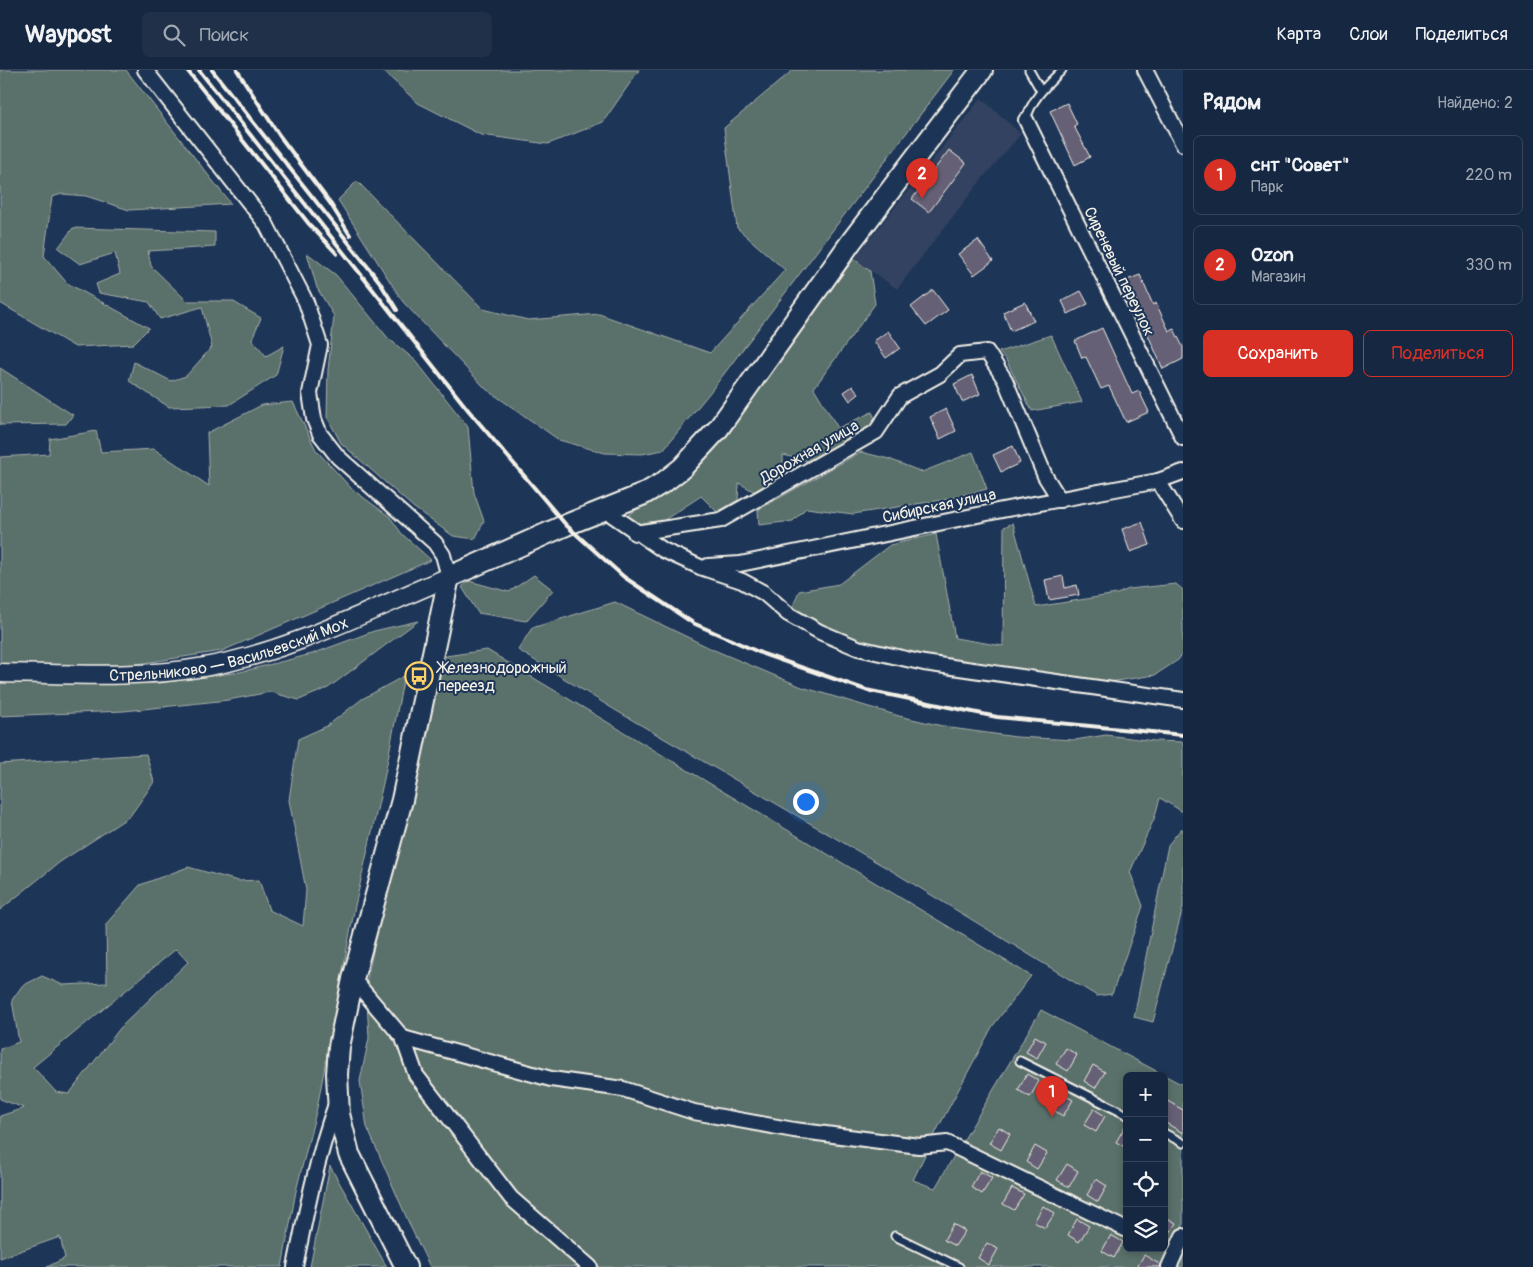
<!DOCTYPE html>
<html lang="ru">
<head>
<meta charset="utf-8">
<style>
  :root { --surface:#162841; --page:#1f3048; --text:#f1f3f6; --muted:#9ea6b1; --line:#35445a; --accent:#d93025 }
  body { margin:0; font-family:Pangolin,sans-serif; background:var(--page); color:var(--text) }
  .controls { position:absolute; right:15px; bottom:15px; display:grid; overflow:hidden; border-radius:8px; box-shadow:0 2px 8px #0003 }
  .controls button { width:45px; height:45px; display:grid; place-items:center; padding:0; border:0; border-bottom:1px solid var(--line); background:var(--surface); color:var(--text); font:25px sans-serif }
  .you { position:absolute; left:805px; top:731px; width:18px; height:18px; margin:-12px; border:4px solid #fff; border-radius:50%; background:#1a73e8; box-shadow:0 0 0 8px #1a73e833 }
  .badge { display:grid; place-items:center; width:32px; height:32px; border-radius:50%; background:var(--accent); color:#fff; font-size:16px; font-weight:700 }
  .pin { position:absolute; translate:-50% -41px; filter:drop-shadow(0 1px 2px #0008) }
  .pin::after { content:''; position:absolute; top:26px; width:18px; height:15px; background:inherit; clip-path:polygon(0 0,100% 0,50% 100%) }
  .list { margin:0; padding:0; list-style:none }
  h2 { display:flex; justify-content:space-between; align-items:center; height:65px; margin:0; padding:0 20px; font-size:21px }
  h2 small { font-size:16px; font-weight:400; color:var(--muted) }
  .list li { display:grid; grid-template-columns:32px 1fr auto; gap:15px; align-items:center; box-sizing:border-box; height:80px; margin:0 10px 10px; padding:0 10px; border:1px solid var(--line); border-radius:8px }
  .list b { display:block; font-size:19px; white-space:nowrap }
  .list p { margin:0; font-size:16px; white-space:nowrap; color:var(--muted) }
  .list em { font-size:16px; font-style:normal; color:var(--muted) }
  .actions { display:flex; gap:10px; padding:15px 20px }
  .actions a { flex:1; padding:11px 0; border:1px solid var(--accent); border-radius:8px; text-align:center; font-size:18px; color:var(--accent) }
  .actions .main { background:var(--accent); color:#fff }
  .icon { flex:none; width:28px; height:28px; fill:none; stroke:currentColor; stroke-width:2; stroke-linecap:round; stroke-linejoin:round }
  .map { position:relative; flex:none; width:1183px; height:1197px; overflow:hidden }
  header { display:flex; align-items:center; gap:30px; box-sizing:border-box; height:70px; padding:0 25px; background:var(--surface); border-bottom:1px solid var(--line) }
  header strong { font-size:24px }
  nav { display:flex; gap:28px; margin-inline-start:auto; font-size:18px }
  .search { width:350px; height:45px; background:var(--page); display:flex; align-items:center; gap:12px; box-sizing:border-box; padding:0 18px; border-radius:8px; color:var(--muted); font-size:19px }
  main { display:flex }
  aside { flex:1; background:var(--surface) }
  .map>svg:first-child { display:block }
  .built { fill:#334260 }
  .green { fill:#5a6f6b; stroke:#a7b0aa; fill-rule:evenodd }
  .building { fill:#656075; stroke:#f4f1e8 }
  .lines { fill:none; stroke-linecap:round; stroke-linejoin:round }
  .service-casing { stroke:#f4f1e8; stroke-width:11 }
  .minor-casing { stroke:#f4f1e8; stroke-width:18 }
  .tertiary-casing { stroke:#f4f1e8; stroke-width:21 }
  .secondary-casing { stroke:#f4f1e8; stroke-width:24 }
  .service { stroke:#1d3557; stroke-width:7 }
  .minor { stroke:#1d3557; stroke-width:14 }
  .tertiary { stroke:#1d3557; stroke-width:18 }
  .secondary { stroke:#1d3557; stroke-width:20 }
  .rail { stroke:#f4f1e8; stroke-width:4 }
  .labels { text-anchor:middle; stroke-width:4; stroke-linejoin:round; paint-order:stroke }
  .street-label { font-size:16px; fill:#f4f1e8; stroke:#1d3557 }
  .poi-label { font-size:16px; fill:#f4f1e8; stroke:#1d3557; text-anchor:start }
</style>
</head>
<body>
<header>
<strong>Waypost</strong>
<div class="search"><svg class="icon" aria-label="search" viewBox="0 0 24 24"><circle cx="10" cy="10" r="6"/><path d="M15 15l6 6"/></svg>Поиск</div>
<nav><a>Карта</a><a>Слои</a><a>Поделиться</a></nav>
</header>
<main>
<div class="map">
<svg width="1183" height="1197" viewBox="0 0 1183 1197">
  <rect width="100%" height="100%" fill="#1d3557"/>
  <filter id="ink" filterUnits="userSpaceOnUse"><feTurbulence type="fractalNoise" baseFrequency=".02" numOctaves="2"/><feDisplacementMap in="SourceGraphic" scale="10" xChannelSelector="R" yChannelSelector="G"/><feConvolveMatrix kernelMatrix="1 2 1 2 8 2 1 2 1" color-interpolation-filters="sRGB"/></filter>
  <g filter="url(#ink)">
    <!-- built -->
    <polygon class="built" points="981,28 1021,64 982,109 897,219 854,189"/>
    <!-- green -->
    <g class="green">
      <polygon points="0,0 126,0 231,134 129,140 86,126 62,124 52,127 44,186 67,213 149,258 133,274 75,277 0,233"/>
      <polygon points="382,0 639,0 603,52 548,74 481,65 418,33"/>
      <polygon points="793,0 954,0 711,321 663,380 642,384 605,383 559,370 486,319 403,232 338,130 357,111 483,239 528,250 599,244 710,283 785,200 737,158 724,58"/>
      <polygon points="73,158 215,162 215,177 148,181 151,196 187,231 232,231 261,248 252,269 266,286 284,276 276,305 229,335 169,337 129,311 134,292 171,311 186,306 212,277 202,237 160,249 149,232 99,223 96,214 120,204 115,183 80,194 58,178"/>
      <polygon points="307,183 336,205 388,268 416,291 468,357 474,423 484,451 475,469 453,466 413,437 341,373 327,347 328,300 334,246 317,218"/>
      <polygon points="854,189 870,201 875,234 814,318 838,358 872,342 878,355 807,391 783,385 784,415 755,422 739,413 738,430 717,442 701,426 649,460 624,448 687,407"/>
      <polygon points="1051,265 1082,332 1032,341 1006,290 999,282"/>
      <polygon points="0,298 73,345 66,354 0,355"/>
      <polygon points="293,332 316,380 352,419 390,447 402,464 431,490 222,581 131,595 0,595 0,387 49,384 50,369 96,361 101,382 154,379 209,416 207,363 262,335"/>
      <polygon points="861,382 889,389 922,402 973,382 987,419 948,429 853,444 806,438 793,451 759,455 758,440"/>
      <polygon points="1013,453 1036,537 1117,524 1129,519 1176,514 1183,520 1183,583 1178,590 1155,605 1110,612 1038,605 908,585 834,564 792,538 799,521 839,514 890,475 936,464 955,568 1003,576 1004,457"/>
      <polygon points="534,505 553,520 526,551 478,543 462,517 469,511 509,522"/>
      <polygon points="615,532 714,580 802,617 899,646 951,658 1016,667 1075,670 1106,665 1154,671 1183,672 1183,742 1160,728 1154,749 1130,802 1143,836 1112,924 1097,926 892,801 615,640 518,580 532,558"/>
      <polygon points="418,551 328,618 299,630 270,622 228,630 124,641 0,646 0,612 160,613 240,602 312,584 374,561"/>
      <path d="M487,580L1031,906L992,957L937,1060L913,1110L935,1118L1041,940L1183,1015V1197H430L412,1160L367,1057L360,1011L369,968L366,913L439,587ZM1127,1006H1164V1178H1127Z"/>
      <path d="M404,606L384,709L355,836L317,1038L296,1121L282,1197H47L65,1188L60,1167L0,1188V1046L24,1038L0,1029V979L19,972L12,930L22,916L42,906L63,915L107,913L106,854L140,815L188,797L238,811L259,810L269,840L303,856L306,820L289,730L298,669L327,656L362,629ZM176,879L188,892L121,957L69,1024L56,1022L33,997Z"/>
      <polygon points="146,684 154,712 130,746 60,792 0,840 0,694"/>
      <polygon points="1181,759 1183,759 1183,837 1153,952 1134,947 1168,775"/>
      <polygon points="330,1096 387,1197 310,1197"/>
    </g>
    <!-- building -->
    <g class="building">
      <polygon points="1067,33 1077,54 1074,56 1090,87 1075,95 1050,41"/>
      <polygon points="949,80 966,93 929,142 912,129"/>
      <polygon points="978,170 993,191 974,205 958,184"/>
      <polygon points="1140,205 1153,235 1156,233 1169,261 1174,259 1183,277 1183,289 1163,299 1138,242 1140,241 1127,210"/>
      <polygon points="933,220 948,240 926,256 911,237"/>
      <polygon points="1081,221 1088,234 1068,244 1062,231"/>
      <polygon points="1025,232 1034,251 1011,261 1003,242"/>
      <polygon points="1102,258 1132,324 1139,321 1149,342 1126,352 1109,316 1101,319 1086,287 1082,288 1075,271"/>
      <polygon points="888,261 900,278 886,288 874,271"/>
      <polygon points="972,305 980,324 962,332 954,314"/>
      <polygon points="853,316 859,324 850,331 844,322"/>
      <polygon points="946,339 956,361 940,369 930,347"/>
      <polygon points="1013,376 1020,393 1001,402 993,385"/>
      <polygon points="1142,452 1150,475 1130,482 1122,459"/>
      <polygon points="1063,506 1065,518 1077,515 1079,525 1049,530 1045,510"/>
      <polygon points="1035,966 1046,972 1037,988 1026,982"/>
      <polygon points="1066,978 1077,985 1068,1001 1056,994"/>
      <polygon points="1093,995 1105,1002 1095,1018 1084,1011"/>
      <polygon points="1027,1004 1039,1011 1030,1027 1018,1020"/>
      <polygon points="1061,1023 1073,1030 1063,1046 1052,1039"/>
      <polygon points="1164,1029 1183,1040 1183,1063 1164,1052"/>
      <polygon points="1094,1039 1105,1046 1096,1062 1084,1055"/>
      <polygon points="1127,1053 1127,1078 1116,1072"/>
      <polygon points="999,1057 1010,1064 1001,1080 989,1073"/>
      <polygon points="1035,1076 1047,1083 1037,1099 1026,1092"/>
      <polygon points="1067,1094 1078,1101 1069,1117 1057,1110"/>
      <polygon points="980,1101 992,1108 982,1124 971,1117"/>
      <polygon points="1096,1109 1107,1116 1098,1132 1087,1125"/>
      <polygon points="1012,1118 1024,1124 1014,1140 1003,1134"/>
      <polygon points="1043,1136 1055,1143 1045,1158 1034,1152"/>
      <polygon points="1164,1146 1176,1153 1164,1173"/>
      <polygon points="1077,1149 1089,1156 1079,1172 1068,1165"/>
      <polygon points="953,1154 965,1161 955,1176 944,1170"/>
      <polygon points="1111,1165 1123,1172 1114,1188 1102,1181"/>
      <polygon points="987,1173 998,1179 989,1195 978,1188"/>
      <polygon points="1144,1185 1161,1195 1160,1197 1137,1197"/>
    </g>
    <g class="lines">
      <!-- service casing -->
      <g class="service-casing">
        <g id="service">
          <polyline points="1029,0 1041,21"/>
          <path d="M1026,50C1032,28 1046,16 1062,0"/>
          <polyline points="1020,991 1127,1045"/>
          <polyline points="1164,1063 1183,1073"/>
          <polyline points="895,1166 959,1197"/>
        </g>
      </g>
      <!-- minor casing -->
      <g class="minor-casing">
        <g id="minor">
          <polyline points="145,0 266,154 306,232 320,275 310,323 314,349 320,364 338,387 435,473 443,485 449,507"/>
          <polyline points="1145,0 1183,74"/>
          <polyline points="1026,50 1183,368"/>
          <polyline points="1158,411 1183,451"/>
          <polyline points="605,440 663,480 700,497 742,511 764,523 788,544 820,562 858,578 924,593 1183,630"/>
          <polyline points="635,463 721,450 876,362 900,326 940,304 960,285 987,282 1005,310 1045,406 1060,430"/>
          <polyline points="708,496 740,494 1002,440 1158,411 1183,402"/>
          <polyline points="353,909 403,968 416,1005 511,1128 590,1197"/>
          <polyline points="403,968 551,1009 623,1019 694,1042 794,1060 919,1076 947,1073 1127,1160"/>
          <path d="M295,1197C306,1142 317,1087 336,1034"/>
          <polyline points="1169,1197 1183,1166"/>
        </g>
      </g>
      <!-- tertiary casing -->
      <g class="tertiary-casing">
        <g id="tertiary">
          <path id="s1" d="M0,603C68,604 137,609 204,597C290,582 369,540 449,507"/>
        </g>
      </g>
      <!-- secondary casing -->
      <g class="secondary-casing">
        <polyline id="secondary" points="406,1197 349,1084 339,1044 337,1004 339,977 353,909 402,730 449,507 566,455 644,424 664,412 682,398 718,359 851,172 982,0"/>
      </g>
      <!-- service -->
      <use href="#service" class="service"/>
      <!-- minor -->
      <use href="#minor" class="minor"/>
      <!-- tertiary -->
      <use href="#tertiary" class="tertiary"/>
      <!-- secondary -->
      <use href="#secondary" class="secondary"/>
      <!-- rail -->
      <g class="rail">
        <polyline points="187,0 309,154 337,184"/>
        <polyline points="199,0 469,341 566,455 624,507 693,553 763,584 866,620 997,647 1183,665"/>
        <polyline points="212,0 379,211 397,240"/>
        <polyline points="237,0 279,65 330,133 350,165"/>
      </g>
    </g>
  </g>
  <!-- icons -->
  <defs>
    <g id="bus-ring" transform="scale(1.4375)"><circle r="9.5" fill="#1d3557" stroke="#ffd166" stroke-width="1.5"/><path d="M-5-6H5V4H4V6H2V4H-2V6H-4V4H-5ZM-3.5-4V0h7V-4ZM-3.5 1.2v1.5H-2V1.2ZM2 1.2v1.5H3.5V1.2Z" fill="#ffd166"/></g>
  </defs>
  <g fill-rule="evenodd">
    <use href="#bus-ring" x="419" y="606"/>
  </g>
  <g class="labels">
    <!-- street labels -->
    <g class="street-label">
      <text transform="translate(1120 201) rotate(64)" y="6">Сиреневый переулок</text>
      <text transform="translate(809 381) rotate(-30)" y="6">Дорожная улица</text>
      <text transform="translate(939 435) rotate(-12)" y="6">Сибирская улица</text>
      <text dy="6" stroke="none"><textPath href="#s1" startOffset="232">Стрельниково — Васильевский Мох</textPath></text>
    </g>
    <!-- poi labels -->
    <g class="poi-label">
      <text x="438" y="603">Железнодорожный<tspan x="438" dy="18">переезд</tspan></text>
    </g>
  </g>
</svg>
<div class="controls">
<button>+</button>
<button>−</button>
<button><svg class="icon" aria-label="locate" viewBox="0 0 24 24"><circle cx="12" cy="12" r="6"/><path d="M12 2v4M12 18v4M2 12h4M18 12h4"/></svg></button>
<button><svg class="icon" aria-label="layers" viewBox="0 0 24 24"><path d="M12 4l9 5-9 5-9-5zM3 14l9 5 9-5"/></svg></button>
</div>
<div class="you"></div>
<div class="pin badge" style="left:1052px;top:1047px">1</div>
<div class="pin badge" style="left:922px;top:129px">2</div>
</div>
<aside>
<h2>Рядом<small>Найдено: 2</small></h2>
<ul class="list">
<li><span class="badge">1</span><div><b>снт &quot;Совет&quot;</b><p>Парк</p></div><em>220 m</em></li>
<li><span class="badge">2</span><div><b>Ozon</b><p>Магазин</p></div><em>330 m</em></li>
</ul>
<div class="actions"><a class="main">Сохранить</a><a>Поделиться</a></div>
</aside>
</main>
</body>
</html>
